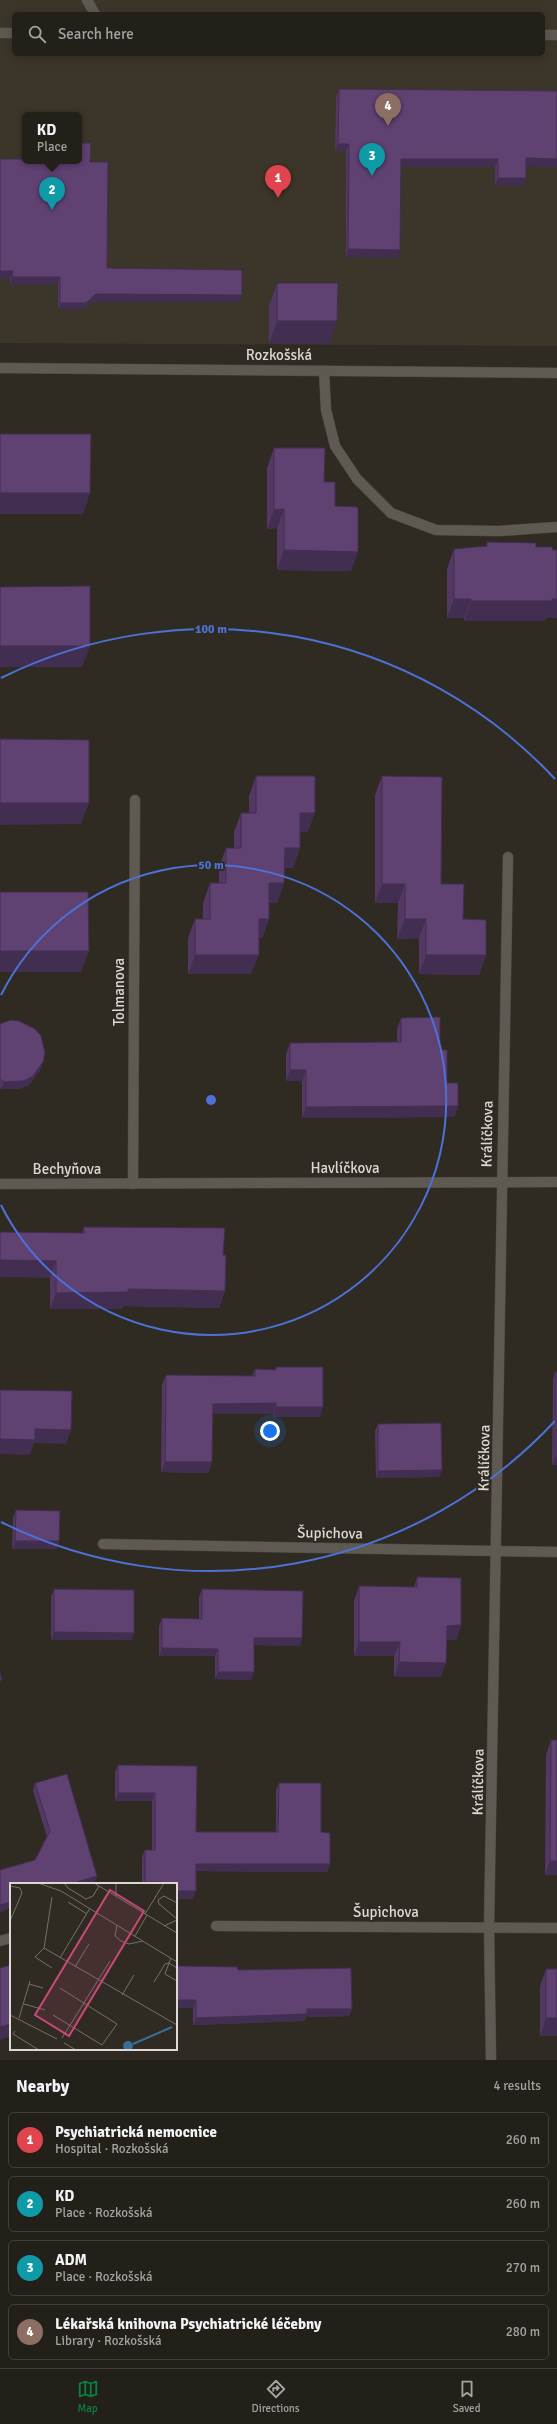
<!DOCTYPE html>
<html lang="en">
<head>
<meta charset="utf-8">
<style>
  :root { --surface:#23201a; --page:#2f2d27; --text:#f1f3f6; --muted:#a3a3a2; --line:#403e39; --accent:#0b8043 }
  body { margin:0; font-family:Signika,sans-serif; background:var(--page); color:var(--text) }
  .you { position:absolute; left:270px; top:1431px; width:14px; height:14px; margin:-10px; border:3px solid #fff; border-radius:50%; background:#1a73e8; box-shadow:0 0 0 6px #1a73e833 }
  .badge { display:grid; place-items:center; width:26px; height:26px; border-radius:50%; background:var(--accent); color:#fff; font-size:13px; font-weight:700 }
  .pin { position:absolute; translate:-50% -33px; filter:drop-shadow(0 1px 2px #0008) }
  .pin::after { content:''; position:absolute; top:21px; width:14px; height:12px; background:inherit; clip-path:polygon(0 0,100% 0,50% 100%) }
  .popup { position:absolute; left:22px; top:112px; width:60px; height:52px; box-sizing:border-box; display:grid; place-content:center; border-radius:6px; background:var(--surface); filter:drop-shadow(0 1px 3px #0005); font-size:13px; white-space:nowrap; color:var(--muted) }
  .popup b { font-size:15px; color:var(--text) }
  .popup::after { content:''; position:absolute; left:50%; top:100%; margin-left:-8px; border:8px solid transparent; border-top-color:var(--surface) }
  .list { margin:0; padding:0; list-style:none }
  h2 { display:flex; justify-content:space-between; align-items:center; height:52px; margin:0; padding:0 16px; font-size:17px }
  h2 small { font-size:13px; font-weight:400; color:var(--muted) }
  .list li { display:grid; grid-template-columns:26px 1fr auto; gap:12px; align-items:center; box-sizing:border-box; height:56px; margin:0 8px 8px; padding:0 8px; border:1px solid var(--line); border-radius:6px }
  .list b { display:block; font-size:15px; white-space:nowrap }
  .list p { margin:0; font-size:13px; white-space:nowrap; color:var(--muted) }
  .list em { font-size:13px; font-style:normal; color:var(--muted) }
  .icon { flex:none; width:22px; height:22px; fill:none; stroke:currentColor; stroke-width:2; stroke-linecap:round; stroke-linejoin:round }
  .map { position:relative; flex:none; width:557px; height:2060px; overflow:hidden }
  .search { position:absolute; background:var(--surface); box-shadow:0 2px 10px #0003; left:12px; right:12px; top:12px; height:44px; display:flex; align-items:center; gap:10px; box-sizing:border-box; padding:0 14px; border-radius:6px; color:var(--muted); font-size:15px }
  .sheet { height:308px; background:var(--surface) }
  nav { display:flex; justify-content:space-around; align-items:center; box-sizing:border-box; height:56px; border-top:1px solid var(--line); background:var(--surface); font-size:11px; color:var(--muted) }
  nav a { display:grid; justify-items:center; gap:2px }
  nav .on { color:var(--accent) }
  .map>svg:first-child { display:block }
  .built { fill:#3c3529; fill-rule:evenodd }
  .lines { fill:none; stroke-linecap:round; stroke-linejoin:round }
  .lane-casing { stroke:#4a4641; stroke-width:11 }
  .street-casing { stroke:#4a4641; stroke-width:11 }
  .lane { stroke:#5e5951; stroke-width:10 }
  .street { stroke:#5e5951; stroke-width:10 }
  .wall { fill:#523862 }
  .shaded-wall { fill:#422e50 }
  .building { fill:#5f4172; stroke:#422e50 }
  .ring { fill:none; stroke:#4d71d7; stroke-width:2 }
  .labels { text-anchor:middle; stroke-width:4; stroke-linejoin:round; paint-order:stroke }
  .street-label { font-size:15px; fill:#dcd9d5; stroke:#2f2b23 }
  .inset-river { fill:none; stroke:#3a6d96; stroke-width:2 }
  .inset-road { fill:none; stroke:#74716a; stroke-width:1 }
  .view { fill:#c8487a; fill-opacity:0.15; stroke:#c8487a; stroke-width:2 }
  .inset-edge { fill:none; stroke:#dcd9d5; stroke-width:2 }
  .centre { fill:#4d71d7; stroke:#2f2b23; stroke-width:2 }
  .ring-label { font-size:12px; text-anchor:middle; font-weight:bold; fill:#4d71d7; stroke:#2f2b23; stroke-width:4; stroke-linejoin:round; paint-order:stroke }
</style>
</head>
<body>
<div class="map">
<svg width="557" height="2060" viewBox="0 0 557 2060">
  <rect width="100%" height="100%" fill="#2f2b23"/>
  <!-- built -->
  <path class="built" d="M0,0H557V346L0,343ZM14,14H543V54H14ZM25,115H79V161H25Z"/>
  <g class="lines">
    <!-- lane casing -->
    <g class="lane-casing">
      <polyline id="lane" points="324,371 326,410 335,446 357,479 391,513 436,530 499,531 557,527"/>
    </g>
    <!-- street casing -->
    <g class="street-casing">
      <g id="street">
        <polyline points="87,0 95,14"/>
        <polyline points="0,33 14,33"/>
        <polyline points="543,35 557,35"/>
        <polyline points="0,368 557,373"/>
        <polyline points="0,1184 557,1182"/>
        <polyline points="133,1184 135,800"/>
        <polyline points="103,1544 557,1552"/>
        <polyline points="216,1926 557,1928"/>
        <polyline points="0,1941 11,1938"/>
        <polyline points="491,2060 489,1927 508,857"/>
      </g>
    </g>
    <!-- lane -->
    <use href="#lane" class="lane"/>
    <!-- street -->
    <use href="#street" class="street"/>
  </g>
  <!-- wall -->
  <g class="wall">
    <polygon points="339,89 557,91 557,167 526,166 526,178 523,186 495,185 495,167 401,167 400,250 397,258 346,257 346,151 335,151 336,97"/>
    <polygon points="0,159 90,162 107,268 242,295 239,302 93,302 83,310 58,310 58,284 10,285 10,279 0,279"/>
    <polygon points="277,283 337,321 329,344 269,344 269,306"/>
    <polygon points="274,448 324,482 335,506 351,571 277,570 277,528 267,529 267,468"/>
    <polygon points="487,542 536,547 553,550 557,550 557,618 546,618 545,621 464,621 464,618 447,618 447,569 454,549 486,547"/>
    <polygon points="256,776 308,832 300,832 300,848 293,868 284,868 284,883 277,903 269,903 269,919 262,938 259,938 251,974 188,974 188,938 195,919 203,919 203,903 210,883 219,883 219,867 226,848 234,848 234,832 241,813 249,813 249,796"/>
    <polygon points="382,776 441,884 486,955 479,975 419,974 419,938 397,939 398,903 375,903 375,795"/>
    <polygon points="401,1018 440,1050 447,1083 458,1106 454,1117 302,1118 302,1081 286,1081 286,1054 290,1043 397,1042 397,1029"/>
    <polygon points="0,1024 43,1062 40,1070 29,1085 20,1089 0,1089"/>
    <polygon points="84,1227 223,1255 225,1291 219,1308 123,1306 122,1309 50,1309 50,1278 34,1233 82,1233"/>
    <polygon points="276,1367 320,1417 273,1417 273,1414 212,1414 212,1462 208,1473 161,1472 162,1385 166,1375 252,1376 255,1369 275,1370"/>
    <polygon points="555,1372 557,1465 552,1465 553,1379"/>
    <polygon points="378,1424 442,1470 439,1477 376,1478 375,1431"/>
    <polygon points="16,1510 57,1549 12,1549 13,1518"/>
    <polygon points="417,1577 461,1625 456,1640 446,1640 441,1677 394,1677 394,1656 354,1656 354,1601 359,1586 414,1587"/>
    <polygon points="54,1589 134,1633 131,1640 51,1640 51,1597"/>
    <polygon points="202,1589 302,1638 300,1646 254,1645 251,1680 215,1679 215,1656 159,1656 159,1626 162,1618 199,1619 199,1597"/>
    <polygon points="551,1740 557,1875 545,1875 546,1755"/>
    <polygon points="118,1765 197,1766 196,1832 276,1832 276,1790 279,1783 321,1832 330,1864 327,1872 196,1871 193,1899 176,1899 176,1884 142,1884 142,1857 145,1850 152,1850 152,1801 115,1801 115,1772"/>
    <polygon points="67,1774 97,1876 94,1884 11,1884 11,1908 0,1912 0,1870 35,1860 47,1837 33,1791 35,1783"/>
    <polygon points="546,1969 557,2036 540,2036 540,1986"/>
    <polygon points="238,1970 349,2016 306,2017 304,2021 193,2025 193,2008 176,2008"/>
  </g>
  <!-- shaded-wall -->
  <g class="shaded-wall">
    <polygon points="338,144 349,144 346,151 335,151"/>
    <polygon points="526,158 557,159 557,167 523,166"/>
    <polygon points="401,159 498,159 495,167 398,167"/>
    <polygon points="498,178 526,178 523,186 495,185"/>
    <polygon points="348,249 400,250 397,258 346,257"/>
    <polygon points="0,271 13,271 10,279 0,279"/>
    <polygon points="12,277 60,277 58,284 10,285"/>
    <polygon points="96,294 242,295 239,302 93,302 83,310 58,310 60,303"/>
    <polygon points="277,321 337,321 329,344 269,344"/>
    <polygon points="0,493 90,493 83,514 0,514"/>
    <polygon points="284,509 277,528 267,529 274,510"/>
    <polygon points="284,550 358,552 351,571 277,570"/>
    <polygon points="454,599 471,599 464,618 447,618"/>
    <polygon points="557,599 557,618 546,618 545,621 464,621 471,601"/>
    <polygon points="0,646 90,646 82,667 0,667"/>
    <polygon points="0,803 89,803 81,824 0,825"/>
    <polygon points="300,813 315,813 308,832 293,832"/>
    <polygon points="285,848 300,848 293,868 278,868"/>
    <polygon points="269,883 284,883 277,903 262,903"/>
    <polygon points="382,884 405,884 398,903 375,903"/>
    <polygon points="259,919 269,919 262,938 252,938"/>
    <polygon points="405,919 426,919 419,938 397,939"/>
    <polygon points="0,951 89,951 81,972 0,972"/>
    <polygon points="195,955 259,955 251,974 188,974"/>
    <polygon points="426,955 486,955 479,975 419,974"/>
    <polygon points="43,1062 40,1070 29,1085 20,1089 1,1089 4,1082"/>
    <polygon points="290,1070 306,1070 302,1081 286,1081"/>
    <polygon points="458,1106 454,1117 302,1118 306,1107"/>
    <polygon points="0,1260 56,1261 50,1278 0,1277"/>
    <polygon points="128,1289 225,1291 219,1308 123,1306 122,1309 50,1309 56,1293"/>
    <polygon points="276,1403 273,1414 209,1414 213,1404"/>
    <polygon points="276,1407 323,1407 320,1417 273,1417"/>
    <polygon points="35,1429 71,1430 66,1444 34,1443 30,1455 0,1454 0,1439"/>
    <polygon points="555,1458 557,1458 557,1465 552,1465"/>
    <polygon points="165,1462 212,1462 208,1473 161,1472"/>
    <polygon points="442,1470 439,1477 376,1478 378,1471"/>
    <polygon points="15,1541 59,1541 57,1549 12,1549"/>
    <polygon points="461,1625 456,1640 441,1640 447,1626"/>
    <polygon points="54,1632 134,1633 131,1640 51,1640"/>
    <polygon points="254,1638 302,1638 300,1646 251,1645"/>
    <polygon points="359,1642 400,1642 394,1656 354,1656"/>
    <polygon points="162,1648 218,1649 215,1656 159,1656"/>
    <polygon points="399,1662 446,1663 441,1677 394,1677"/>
    <polygon points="218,1672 254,1672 251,1680 215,1679"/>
    <polygon points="118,1793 155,1793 152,1801 115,1801"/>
    <polygon points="550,1861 557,1861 557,1875 545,1875"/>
    <polygon points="196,1864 330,1864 327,1872 193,1871"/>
    <polygon points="97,1876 94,1884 71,1884"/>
    <polygon points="145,1882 162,1882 161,1884 144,1884"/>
    <polygon points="176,1891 196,1891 193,1899 176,1899"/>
    <polygon points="11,1902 11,1908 0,1912 0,1905"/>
    <polygon points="176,2000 196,2000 193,2008 176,2008"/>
    <polygon points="307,2009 352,2009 349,2016 306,2017 304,2021 193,2025 196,2018"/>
    <polygon points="546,2018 557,2018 557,2036 540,2036"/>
    <polygon points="11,2024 11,2036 0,2040 0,2027"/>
  </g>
  <!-- building -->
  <g class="building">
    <polygon points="339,89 557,91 557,159 526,158 526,178 498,178 498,159 401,159 400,250 348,249 349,144 338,144"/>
    <polygon points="79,143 91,143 90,162 108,162 107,268 242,270 242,295 96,294 86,303 60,303 60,277 12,277 13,271 0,271 0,159 25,159 25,161 79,161"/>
    <polygon points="277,283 338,283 337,321 277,321"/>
    <polygon points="0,434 91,434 90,493 0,493"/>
    <polygon points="274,448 325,448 324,482 335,482 335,506 358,507 358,552 284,550 284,509 274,510"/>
    <polygon points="487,542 536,543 536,547 552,547 553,550 557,550 557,599 552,599 552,601 471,601 471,599 454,599 454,549 487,546"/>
    <polygon points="90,586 90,646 0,646 0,587"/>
    <polygon points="0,739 89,740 89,803 0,803"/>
    <polygon points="256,776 315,776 315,813 300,813 300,848 285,848 284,883 269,883 269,919 259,919 259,955 195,955 195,919 210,919 210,883 226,883 226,848 241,848 241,813 256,813"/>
    <polygon points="382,776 442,777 441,884 464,884 463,919 486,920 486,955 426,955 426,919 405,919 405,884 382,884"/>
    <polygon points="0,892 88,892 89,951 0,951"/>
    <polygon points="440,1017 440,1050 447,1050 447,1083 458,1083 458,1106 306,1107 306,1070 290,1070 290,1043 401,1042 401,1018"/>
    <polygon points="11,1020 19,1021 35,1029 41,1036 45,1053 43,1062 32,1077 23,1081 4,1082 0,1079 0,1024"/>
    <polygon points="84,1227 225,1228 223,1255 226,1255 225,1291 128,1289 128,1292 56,1293 56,1261 0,1260 0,1232 84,1233"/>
    <polygon points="276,1367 323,1367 323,1407 276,1407 276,1403 213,1404 212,1462 165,1462 166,1375 255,1376 255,1369 276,1370"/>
    <rect x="555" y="1372" width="2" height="86"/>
    <polygon points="0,1390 72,1391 71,1430 35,1429 35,1440 0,1439"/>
    <polygon points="441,1423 442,1470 378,1471 378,1424"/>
    <polygon points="16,1510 60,1511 59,1541 15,1541"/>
    <polygon points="417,1577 461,1578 461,1625 447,1626 446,1663 399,1662 400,1642 359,1642 359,1586 417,1587"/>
    <polygon points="54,1589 134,1590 134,1633 54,1632"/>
    <polygon points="202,1589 303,1591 302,1638 254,1638 254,1672 218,1672 218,1649 162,1648 162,1618 202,1619"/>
    <polygon points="0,1673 2,1680 0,1681"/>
    <polygon points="551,1740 557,1740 557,1861 550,1861"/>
    <polygon points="118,1765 197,1766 196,1832 278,1832 279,1783 321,1783 321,1832 330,1833 330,1864 196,1864 196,1891 176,1891 176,1884 162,1884 162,1882 145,1882 145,1850 155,1850 155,1793 118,1793"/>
    <polygon points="67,1774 97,1876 71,1884 11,1884 11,1902 0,1905 0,1870 35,1860 50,1831 35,1783"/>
    <polygon points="11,1965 11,2024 0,2027 0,1968"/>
    <polygon points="176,1966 238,1967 238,1970 351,1968 352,2009 307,2009 307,2014 196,2018 196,2000 176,2000"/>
    <rect x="546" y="1969" width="11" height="49"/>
  </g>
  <!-- distance rings -->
  <g class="ring">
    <path d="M1 995A235 235 0 1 1 1 1205"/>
    <path d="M555 1421A471 471 0 0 1 1 1522M1 678A471 471 0 0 1 555 779"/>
  </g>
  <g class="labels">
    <!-- street labels -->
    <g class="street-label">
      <text x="279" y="360">Rozkošská</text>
      <text transform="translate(119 992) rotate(-90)" y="5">Tolmanova</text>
      <text transform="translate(487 1134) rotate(-89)" y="5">Králíčkova</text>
      <text x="345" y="1173">Havlíčkova</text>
      <text x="67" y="1174">Bechyňova</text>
      <text transform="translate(484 1458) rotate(-89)" y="5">Králíčkova</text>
      <text transform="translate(330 1533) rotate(1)" y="5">Šupichova</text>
      <text transform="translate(478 1782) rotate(-89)" y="5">Králíčkova</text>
      <text x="386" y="1917">Šupichova</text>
    </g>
  </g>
  <!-- overview -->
  <g transform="translate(10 1883)">
    <rect width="167" height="167" fill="#2f2b23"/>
    <path d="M113 163a5 5 0 1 1 10 0a5 5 0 1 1-10 0Z" fill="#3a6d96"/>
    <path class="inset-river" d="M123,161L162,144"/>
    <path class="inset-road" d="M28,0L51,8L167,79M54,0L58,5L76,16L83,13L89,3M84,0L167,50M0,3L10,5L12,10L0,38M106,13V0M42,14L34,65L167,142M58,19L77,31M167,20L154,13L148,17L149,21L167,36M135,31L154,0M107,42L105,53L111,58L119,61L133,58M154,43L167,37M125,53L137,32M34,65L25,74L42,85M50,75L80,25M161,75L159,80L167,85M159,80L155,91L167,98M65,84L79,61M144,99L155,81L159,80M19,101L33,105M112,112L124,92M14,121L35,127M0,132L47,156M43,132L92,162L107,141L50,105M9,135L20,98M5,148L3,151L29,167M52,155L100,78M54,160L66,167"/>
    <path class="view" d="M100,7L134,28L59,153L25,132Z"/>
    <rect width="167" height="167" class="inset-edge"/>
  </g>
  <circle cx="211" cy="1100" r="6" class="centre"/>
  <g class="ring-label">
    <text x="211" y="633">100 m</text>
    <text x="211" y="869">50 m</text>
  </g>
</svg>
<div class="you"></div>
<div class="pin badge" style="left:278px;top:198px;background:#e0444e">1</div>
<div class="pin badge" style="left:52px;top:210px;background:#0f9aa8">2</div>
<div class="popup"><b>KD</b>Place</div>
<div class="pin badge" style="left:372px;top:176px;background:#0f9aa8">3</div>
<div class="pin badge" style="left:388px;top:126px;background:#8d6e63">4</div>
<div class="search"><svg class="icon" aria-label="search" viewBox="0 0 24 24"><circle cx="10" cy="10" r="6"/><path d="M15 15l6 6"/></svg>Search here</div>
</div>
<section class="sheet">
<h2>Nearby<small>4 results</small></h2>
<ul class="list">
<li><span class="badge" style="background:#e0444e">1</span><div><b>Psychiatrická nemocnice</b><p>Hospital · Rozkošská</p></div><em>260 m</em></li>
<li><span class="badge" style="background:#0f9aa8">2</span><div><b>KD</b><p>Place · Rozkošská</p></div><em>260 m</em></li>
<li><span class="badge" style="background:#0f9aa8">3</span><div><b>ADM</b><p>Place · Rozkošská</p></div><em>270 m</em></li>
<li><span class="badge" style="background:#8d6e63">4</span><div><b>Lékařská knihovna Psychiatrické léčebny</b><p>Library · Rozkošská</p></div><em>280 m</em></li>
</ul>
</section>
<nav>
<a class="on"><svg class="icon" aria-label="map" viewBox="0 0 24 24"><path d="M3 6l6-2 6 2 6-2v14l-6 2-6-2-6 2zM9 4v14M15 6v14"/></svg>Map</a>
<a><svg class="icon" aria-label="directions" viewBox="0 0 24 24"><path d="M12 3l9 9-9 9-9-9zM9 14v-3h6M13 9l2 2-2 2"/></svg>Directions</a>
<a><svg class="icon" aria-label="saved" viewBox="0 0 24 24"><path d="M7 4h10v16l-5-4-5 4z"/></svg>Saved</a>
</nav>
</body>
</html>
